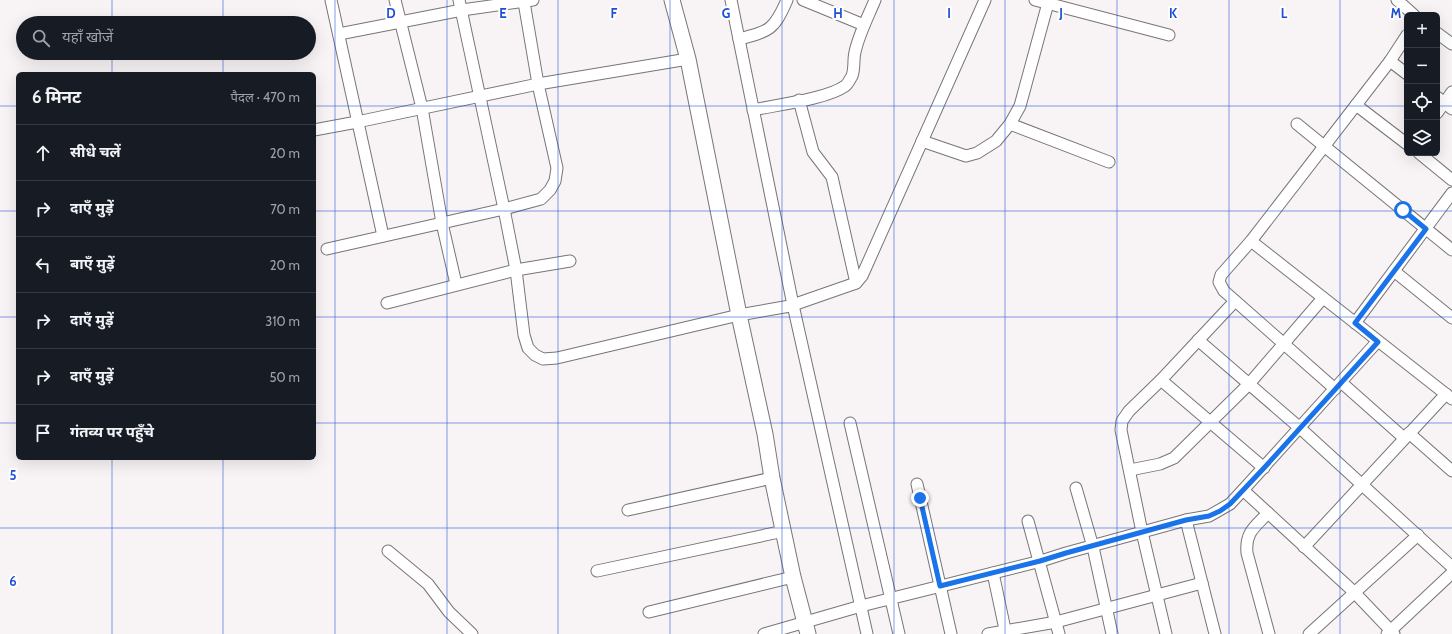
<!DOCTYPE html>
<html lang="hi">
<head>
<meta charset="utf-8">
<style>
  :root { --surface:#171b24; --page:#20242c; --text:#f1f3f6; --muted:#9ea1a6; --line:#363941 }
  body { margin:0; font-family:Cabin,"Noto Sans Devanagari",sans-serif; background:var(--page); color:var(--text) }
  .controls { position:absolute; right:12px; top:12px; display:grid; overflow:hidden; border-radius:6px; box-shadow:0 4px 16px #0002 }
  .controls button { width:36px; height:36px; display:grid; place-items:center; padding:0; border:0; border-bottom:1px solid var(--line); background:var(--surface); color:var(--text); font:20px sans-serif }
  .stop { position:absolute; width:12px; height:12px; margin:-9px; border:3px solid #1a73e8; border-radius:50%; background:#fff }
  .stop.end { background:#1a73e8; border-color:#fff; box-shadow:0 1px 4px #0008 }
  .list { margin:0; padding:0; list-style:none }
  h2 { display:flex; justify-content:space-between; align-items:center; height:52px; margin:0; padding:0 16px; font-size:17px }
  h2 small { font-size:13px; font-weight:400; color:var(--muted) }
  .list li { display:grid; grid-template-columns:26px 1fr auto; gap:12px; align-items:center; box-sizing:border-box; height:56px; padding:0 16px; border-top:1px solid var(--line) }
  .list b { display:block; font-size:15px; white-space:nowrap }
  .list em { font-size:13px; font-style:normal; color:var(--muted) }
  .icon { flex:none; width:22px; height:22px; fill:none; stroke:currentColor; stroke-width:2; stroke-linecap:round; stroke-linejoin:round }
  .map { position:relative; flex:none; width:1452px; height:634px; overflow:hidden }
  .search { position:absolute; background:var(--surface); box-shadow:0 4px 16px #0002; left:16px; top:16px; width:300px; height:44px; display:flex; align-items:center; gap:10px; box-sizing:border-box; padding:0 14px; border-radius:22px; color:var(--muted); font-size:15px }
  .panel { position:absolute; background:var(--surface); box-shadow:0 4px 16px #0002; left:16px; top:72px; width:300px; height:388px; border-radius:6px }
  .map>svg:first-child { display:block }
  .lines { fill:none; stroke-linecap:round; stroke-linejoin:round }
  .street-casing { stroke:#797577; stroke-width:13 }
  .secondary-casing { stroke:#797577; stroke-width:17 }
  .street { stroke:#fff; stroke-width:11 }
  .secondary { stroke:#fff; stroke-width:15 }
  .route { stroke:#1a73e8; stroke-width:5 }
  .grid { fill:none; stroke:#1d4ed8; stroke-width:1; stroke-opacity:0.55 }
  .grid-label { font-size:13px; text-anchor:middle; font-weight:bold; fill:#1d4ed8; stroke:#fff; stroke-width:4; stroke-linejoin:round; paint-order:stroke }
</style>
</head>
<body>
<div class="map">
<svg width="1452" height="634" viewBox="0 0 1452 634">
  <rect width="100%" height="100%" fill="#f8f4f5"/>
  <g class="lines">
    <!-- street casing -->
    <g class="street-casing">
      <g id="street">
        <polyline points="331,0 383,236"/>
        <polyline points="395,0 422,108 442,223 456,284"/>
        <polyline points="459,0 504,209 516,270 524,335 528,348 535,355 543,359 557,358 739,315 790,306 856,283 862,276 985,0"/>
        <polyline points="731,0 793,305 867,634"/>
        <polyline points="803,0 864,25"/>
        <polyline points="1035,0 1169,35"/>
        <polyline points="1397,0 1414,15"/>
        <polyline points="1437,33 1452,44"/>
        <polyline points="339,34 462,10 533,0"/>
        <path d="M739,39C770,31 774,30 787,0"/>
        <polyline points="1390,61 1407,74"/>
        <polyline points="1437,97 1452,109"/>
        <polyline points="799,100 813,152 832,177 856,283"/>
        <polyline points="1356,105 1407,144"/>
        <path d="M753,110C776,105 827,99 845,86C848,84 850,79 852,76C855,68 853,60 855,52C859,34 868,17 875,0"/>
        <polyline points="1437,113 1452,92"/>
        <polyline points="1010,124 1109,162"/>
        <polyline points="1297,124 1452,250"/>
        <polyline points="314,130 357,122 538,84 688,59"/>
        <polyline points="922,141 966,156 977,153 996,141 1010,124 1020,106 1048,3"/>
        <polyline points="1419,153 1452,180"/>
        <polyline points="1251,241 1452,399"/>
        <polyline points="327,249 504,209 541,199 550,190 555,181 557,168 538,84 524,2"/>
        <polyline points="1394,271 1452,318"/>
        <polyline points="387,303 516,270 570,261"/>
        <polyline points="1355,323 1452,193"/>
        <polyline points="1198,340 1300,428 1452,567"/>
        <polyline points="1161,380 1264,468"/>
        <polyline points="1342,383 1404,438"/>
        <polyline points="1335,389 1224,291 1219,282 1221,275 1251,241 1390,61 1407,35"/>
        <polyline points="850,423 899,634"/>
        <polyline points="1409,433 1452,471"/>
        <polyline points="1130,470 1160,464 1174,458 1249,384 1323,298"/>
        <polyline points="917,484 951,634"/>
        <polyline points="1076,488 1093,547 1112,634"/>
        <polyline points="1243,490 1354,592 1394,634"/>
        <polyline points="628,510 772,478"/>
        <path d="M1268,513C1255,527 1245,532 1247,553L1269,634"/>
        <polyline points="1186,520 1215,634"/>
        <polyline points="1028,521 1059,634"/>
        <polyline points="1304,547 1446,394"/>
        <polyline points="388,551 428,584 449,612 472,634"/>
        <polyline points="597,571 784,531"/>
        <polyline points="993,573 1006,634"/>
        <polyline points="649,612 793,577"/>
        <polyline points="764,634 861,606 1041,561 1066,553 1186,520 1209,516 1230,504 1243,490 1377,342"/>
        <polyline points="988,634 1056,622 1202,583"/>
        <polyline points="1166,634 1142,532 1121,430 1122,421 1129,411 1161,380 1235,301"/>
        <polyline points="1309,634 1418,535"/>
        <polyline points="1387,634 1452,573"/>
      </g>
    </g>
    <!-- secondary casing -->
    <g class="secondary-casing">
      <polyline id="secondary" points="672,0 688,59 739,315 765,434 772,478 793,577 808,634"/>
    </g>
    <!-- street -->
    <use href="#street" class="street"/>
    <!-- secondary -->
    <use href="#secondary" class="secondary"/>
  </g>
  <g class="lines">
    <!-- route -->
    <polyline class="route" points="920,498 940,586 1040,561 1066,553 1186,520 1209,516 1220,511 1230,504 1264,468 1378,342 1355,323 1426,229 1403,210"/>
  </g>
  <!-- grid -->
  <path class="grid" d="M112,0V23M223,0V23M335,0V634M447,0V634M558,0V634M670,0V634M782,0V634M894,0V634M1005,0V634M1117,0V634M1229,0V634M1340,0V634M112,53V74M223,53V74M0,106H18M314,106H1407M1437,106H1452M0,211H18M314,211H1452M0,317H18M314,317H1452M0,423H18M314,423H1452M112,458V634M223,458V634M0,528H1452"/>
  <g class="grid-label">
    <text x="391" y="18">D</text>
    <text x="503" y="18">E</text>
    <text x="614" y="18">F</text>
    <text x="726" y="18">G</text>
    <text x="838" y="18">H</text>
    <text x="949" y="18">I</text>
    <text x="1061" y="18">J</text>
    <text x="1173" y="18">K</text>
    <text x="1284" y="18">L</text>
    <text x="1396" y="18">M</text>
    <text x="13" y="480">5</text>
    <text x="13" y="586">6</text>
  </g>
</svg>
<div class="controls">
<button>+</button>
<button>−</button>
<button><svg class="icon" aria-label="locate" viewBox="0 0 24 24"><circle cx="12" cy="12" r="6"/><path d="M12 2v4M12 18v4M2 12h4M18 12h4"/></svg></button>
<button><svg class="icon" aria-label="layers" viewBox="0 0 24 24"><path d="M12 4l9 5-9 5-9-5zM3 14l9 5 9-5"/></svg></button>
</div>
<div class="stop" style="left:1403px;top:210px"></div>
<div class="stop end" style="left:920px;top:498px"></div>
<div class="search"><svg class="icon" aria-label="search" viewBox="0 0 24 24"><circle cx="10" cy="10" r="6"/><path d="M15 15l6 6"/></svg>यहाँ खोजें</div>
<section class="panel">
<h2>6 मिनट<small>पैदल · 470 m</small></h2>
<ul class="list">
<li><svg class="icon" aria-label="ahead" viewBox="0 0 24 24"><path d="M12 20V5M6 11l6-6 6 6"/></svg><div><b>सीधे चलें</b></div><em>20 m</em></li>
<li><svg class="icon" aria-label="right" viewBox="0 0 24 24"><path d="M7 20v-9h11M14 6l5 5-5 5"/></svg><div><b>दाएँ मुड़ें</b></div><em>70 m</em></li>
<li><svg class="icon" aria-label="left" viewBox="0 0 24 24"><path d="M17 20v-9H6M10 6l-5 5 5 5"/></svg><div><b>बाएँ मुड़ें</b></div><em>20 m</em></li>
<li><svg class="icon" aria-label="right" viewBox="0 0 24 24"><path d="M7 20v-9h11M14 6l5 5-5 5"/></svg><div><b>दाएँ मुड़ें</b></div><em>310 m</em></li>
<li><svg class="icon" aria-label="right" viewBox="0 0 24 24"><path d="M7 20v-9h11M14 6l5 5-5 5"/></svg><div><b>दाएँ मुड़ें</b></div><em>50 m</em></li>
<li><svg class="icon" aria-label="arrive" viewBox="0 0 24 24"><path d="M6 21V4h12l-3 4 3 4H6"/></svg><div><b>गंतव्य पर पहुँचे</b></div></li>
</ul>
</section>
</div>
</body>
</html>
